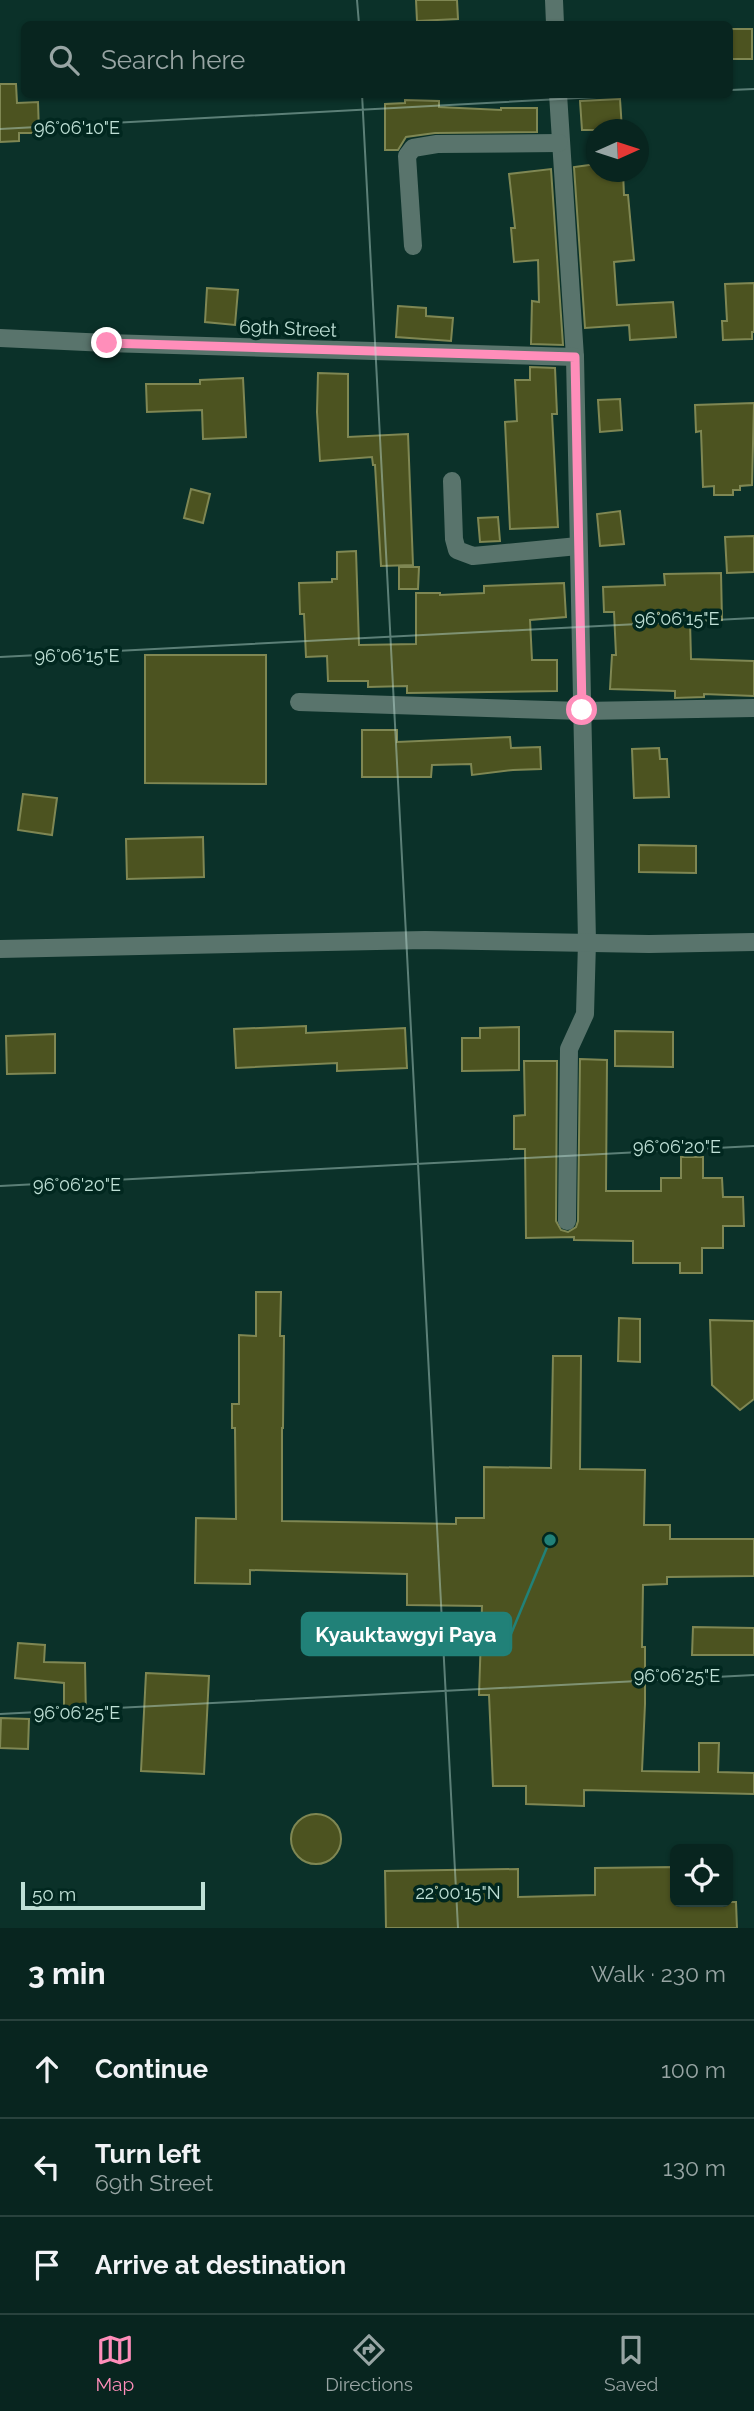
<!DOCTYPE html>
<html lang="en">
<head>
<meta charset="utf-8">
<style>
  :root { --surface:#08251f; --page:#16312c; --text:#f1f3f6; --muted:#98a5a4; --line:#29423d; --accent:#ff8eba }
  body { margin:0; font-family:Raleway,sans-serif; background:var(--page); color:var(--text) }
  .controls { position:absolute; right:21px; bottom:21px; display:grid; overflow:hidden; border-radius:10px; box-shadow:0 2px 5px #0004 }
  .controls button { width:63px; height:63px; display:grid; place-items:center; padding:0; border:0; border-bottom:2px solid var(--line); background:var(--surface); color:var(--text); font:35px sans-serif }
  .compass { position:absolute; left:586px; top:119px; width:63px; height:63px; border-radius:50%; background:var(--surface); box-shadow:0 2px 5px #0004; rotate:87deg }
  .scale { position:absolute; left:21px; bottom:18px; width:184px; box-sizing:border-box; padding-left:7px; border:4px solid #bfe0d6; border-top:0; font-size:19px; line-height:24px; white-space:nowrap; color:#bfe0d6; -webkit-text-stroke:5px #01271f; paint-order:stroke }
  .stop { position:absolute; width:21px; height:21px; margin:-16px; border:5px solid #ff8eba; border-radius:50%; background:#fff }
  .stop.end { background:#ff8eba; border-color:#fff; box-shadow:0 2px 7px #0008 }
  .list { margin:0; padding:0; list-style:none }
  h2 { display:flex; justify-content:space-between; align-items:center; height:91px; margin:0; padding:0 28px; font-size:30px }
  h2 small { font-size:23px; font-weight:400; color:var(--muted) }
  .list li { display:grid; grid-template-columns:46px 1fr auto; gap:21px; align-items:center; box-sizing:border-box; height:98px; padding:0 28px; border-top:2px solid var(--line) }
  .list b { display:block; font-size:26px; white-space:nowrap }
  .list p { margin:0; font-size:23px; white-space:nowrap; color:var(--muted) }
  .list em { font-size:23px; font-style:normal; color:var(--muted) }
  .icon { flex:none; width:38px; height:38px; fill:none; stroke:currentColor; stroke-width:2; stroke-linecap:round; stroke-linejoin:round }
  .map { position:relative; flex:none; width:754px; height:1928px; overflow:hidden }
  .search { position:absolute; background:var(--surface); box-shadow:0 2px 5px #0004; left:21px; right:21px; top:21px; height:77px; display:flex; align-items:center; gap:18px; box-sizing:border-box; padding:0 24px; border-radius:10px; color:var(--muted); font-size:26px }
  .sheet { height:385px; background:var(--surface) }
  nav { display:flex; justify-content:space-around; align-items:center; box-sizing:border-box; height:98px; border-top:2px solid var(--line); background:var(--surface); font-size:19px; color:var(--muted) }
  nav a { display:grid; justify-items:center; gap:4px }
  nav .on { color:var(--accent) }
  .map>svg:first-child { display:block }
  .building { fill:#4c5320; stroke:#7f8753; stroke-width:2 }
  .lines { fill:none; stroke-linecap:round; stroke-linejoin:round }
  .minor { stroke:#59746c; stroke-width:18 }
  .route { stroke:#ff8eba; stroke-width:9 }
  .ticks { fill:none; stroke:#bfe0d6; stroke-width:2; stroke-opacity:0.45 }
  .labels { text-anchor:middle; stroke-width:7; stroke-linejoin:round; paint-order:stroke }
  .street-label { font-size:19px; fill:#bfe0d6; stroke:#01271f }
  .ticks-label { font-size:18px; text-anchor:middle; fill:#bfe0d6; stroke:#01271f; stroke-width:7; stroke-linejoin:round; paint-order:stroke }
  .leader { fill:none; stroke:#218178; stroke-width:2.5 }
  .callout-dot { fill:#218178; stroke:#01271f; stroke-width:2.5 }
  .callout { fill:#218178; stroke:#218178; stroke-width:2.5 }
  .callout-label { font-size:21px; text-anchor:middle; font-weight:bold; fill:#fff }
</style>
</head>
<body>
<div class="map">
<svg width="754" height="1928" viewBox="0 0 754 1928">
  <rect width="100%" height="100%" fill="#0b3129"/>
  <!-- building -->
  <g class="building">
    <polygon points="416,0 457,0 458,19 417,21"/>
    <rect x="730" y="29" width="22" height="30"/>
    <polygon points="0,84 16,84 17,103 38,102 39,133 19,133 19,141 0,142"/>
    <polygon points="620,99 622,130 582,130 580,101"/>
    <polygon points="405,100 439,101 439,107 501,110 501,108 537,108 537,132 435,133 406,137 398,150 385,150 385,104 405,103"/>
    <polygon points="597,164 597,172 623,172 624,195 628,195 634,260 614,262 617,305 673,302 676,337 630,340 629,325 585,328 574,167"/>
    <polygon points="551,169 563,345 531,344 532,301 539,302 538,260 514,262 511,228 515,228 509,174"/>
    <polygon points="754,283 754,332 752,332 752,339 723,340 722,321 727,321 725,284"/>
    <polygon points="207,288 238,290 235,325 205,322"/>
    <polygon points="398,306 426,308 426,316 453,318 451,341 396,337"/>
    <polygon points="530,367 555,368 557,414 552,414 558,527 510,529 505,422 517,421 515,380 530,380"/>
    <polygon points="318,373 348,374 348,437 408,434 413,565 381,566 375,465 373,465 372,457 320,461 317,412"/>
    <polygon points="243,378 246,437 203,439 202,410 147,412 146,384 200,384 200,380"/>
    <polygon points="620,399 622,430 600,432 598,400"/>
    <polygon points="754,403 752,485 740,486 740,490 733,490 733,495 714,495 714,486 703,487 701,431 696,432 695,405"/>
    <polygon points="191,489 210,494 203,523 184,518"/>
    <polygon points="620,511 624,544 600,546 597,514"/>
    <polygon points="498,517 500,541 480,542 478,518"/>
    <polygon points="754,536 754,572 727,573 725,537"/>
    <polygon points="356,551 359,645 416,644 416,593 440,593 440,595 484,593 484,586 564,583 566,617 530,620 532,660 557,660 557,691 407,693 407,686 368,687 368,681 328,681 327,656 306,657 304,614 300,614 299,583 332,582 332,579 337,579 337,552"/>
    <polygon points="399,567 419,567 418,589 399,589"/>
    <polygon points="721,573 722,620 690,621 691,659 754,661 754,696 704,694 704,697 675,698 675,691 610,689 612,655 616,655 614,612 604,612 603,587 665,585 664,574"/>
    <polygon points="145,655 266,655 266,784 145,783"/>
    <polygon points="362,730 397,730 397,742 510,737 511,748 540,747 541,769 513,770 472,775 471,764 432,765 431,777 362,777"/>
    <polygon points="659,748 660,759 667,759 669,797 634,798 632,749"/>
    <polygon points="23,794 57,798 52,835 18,830"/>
    <polygon points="203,837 204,877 127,879 126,839"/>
    <polygon points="639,845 696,846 696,873 639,872"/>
    <polygon points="306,1026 306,1033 405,1028 407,1068 337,1071 337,1063 236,1068 234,1029"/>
    <polygon points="519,1027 519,1070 462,1071 462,1038 480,1038 480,1028"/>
    <polygon points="615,1031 673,1032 673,1067 615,1066"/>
    <polygon points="55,1034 55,1073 7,1074 6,1036"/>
    <polygon points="580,1059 607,1060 606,1191 661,1191 661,1178 681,1178 681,1157 703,1157 703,1178 722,1178 723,1197 743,1197 744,1226 723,1226 723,1248 702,1248 702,1273 680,1273 680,1263 633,1263 633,1241 574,1240 574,1237 526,1238 525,1149 514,1149 514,1116 525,1115 524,1061 557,1061 556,1221 561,1230 568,1232 576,1227 578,1221"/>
    <polygon points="256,1292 281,1292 280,1336 284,1336 283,1428 282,1428 282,1521 456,1524 456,1518 484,1518 484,1467 551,1468 553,1356 581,1356 580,1469 645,1470 644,1525 670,1525 670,1539 754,1539 754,1576 667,1577 667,1584 643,1585 642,1647 645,1647 645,1704 642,1771 699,1772 699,1743 719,1743 718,1772 754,1773 754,1794 584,1790 584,1806 526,1804 526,1786 493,1786 489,1695 479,1695 482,1606 407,1605 407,1574 250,1570 250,1584 195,1583 196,1518 236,1519 235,1428 232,1428 232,1404 239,1404 239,1335 256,1336"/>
    <polygon points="619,1318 640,1319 640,1362 618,1361"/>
    <polygon points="710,1320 754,1321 754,1399 740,1410 712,1385"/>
    <polygon points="693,1627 754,1628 754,1655 692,1655"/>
    <polygon points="18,1643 45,1645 44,1662 85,1663 86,1717 64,1716 64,1683 15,1678"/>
    <polygon points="146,1673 209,1676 204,1774 141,1771"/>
    <polygon points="1,1718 29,1719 28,1749 0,1748"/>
    <circle cx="316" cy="1839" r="25"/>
    <polygon points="675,1867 675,1902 736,1902 737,1928 386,1928 385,1871 518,1869 518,1897 595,1895 595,1868"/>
  </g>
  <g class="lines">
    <!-- minor -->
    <g class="minor">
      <polyline points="554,0 555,24"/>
      <polyline points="558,94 575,357 587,942 585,1014 569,1049 567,1221"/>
      <polyline points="413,246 407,156 413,148 437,144 559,143"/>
      <polyline points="0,338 107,343 575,357"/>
      <polyline points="452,481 454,539 457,550 473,556 578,546"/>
      <polyline points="299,702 582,711 754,708"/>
      <polyline points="0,949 425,940 649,944 754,942"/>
    </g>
  </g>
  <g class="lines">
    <!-- route -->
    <polyline class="route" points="107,343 575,357 582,710"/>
  </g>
  <!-- ticks -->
  <path class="ticks" d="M357,0L359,24M730,90L754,89M362,94L458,1928M0,129L653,94M0,657L754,618M0,1186L754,1146M0,1714L754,1675"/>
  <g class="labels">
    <!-- street labels -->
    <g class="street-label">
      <text transform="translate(288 328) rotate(2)" y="7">69th Street</text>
    </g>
  </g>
  <g class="ticks-label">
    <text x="77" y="134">96°06'10"E</text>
    <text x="677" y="625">96°06'15"E</text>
    <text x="77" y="662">96°06'15"E</text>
    <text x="677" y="1153">96°06'20"E</text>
    <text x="77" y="1191">96°06'20"E</text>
    <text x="677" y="1682">96°06'25"E</text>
    <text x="77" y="1719">96°06'25"E</text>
    <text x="458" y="1899">22°00'15"N</text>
  </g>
  <!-- callouts -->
  <path class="leader" d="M550 1540L511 1634"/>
  <circle class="callout-dot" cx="550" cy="1540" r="7"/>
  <rect class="callout" x="302" y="1613" width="209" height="42" rx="7"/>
  <g class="callout-label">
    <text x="406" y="1642">Kyauktawgyi Paya</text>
  </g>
</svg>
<div class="controls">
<button><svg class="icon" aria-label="locate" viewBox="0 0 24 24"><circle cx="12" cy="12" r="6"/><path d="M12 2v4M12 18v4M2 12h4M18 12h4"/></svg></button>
</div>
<svg class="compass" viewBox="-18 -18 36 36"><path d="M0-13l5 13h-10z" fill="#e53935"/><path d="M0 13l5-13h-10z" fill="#98a5a4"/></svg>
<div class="scale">50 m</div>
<div class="stop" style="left:582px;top:710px"></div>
<div class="stop end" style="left:107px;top:343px"></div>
<div class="search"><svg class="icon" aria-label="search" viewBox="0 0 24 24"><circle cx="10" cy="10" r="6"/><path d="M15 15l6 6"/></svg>Search here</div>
</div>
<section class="sheet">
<h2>3 min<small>Walk · 230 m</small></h2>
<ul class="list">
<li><svg class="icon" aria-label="ahead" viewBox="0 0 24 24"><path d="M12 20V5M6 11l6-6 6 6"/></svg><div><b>Continue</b></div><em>100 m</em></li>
<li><svg class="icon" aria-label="left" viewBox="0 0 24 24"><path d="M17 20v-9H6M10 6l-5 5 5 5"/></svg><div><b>Turn left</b><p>69th Street</p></div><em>130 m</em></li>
<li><svg class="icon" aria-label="arrive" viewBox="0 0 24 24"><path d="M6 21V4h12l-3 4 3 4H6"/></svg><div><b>Arrive at destination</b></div></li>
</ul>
</section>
<nav>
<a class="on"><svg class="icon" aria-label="map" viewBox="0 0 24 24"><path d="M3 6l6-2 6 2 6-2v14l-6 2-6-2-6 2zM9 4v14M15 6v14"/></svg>Map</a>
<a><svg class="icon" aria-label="directions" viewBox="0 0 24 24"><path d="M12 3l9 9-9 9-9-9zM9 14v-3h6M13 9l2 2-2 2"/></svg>Directions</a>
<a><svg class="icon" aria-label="saved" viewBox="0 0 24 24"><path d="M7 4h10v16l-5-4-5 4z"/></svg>Saved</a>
</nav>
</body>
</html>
